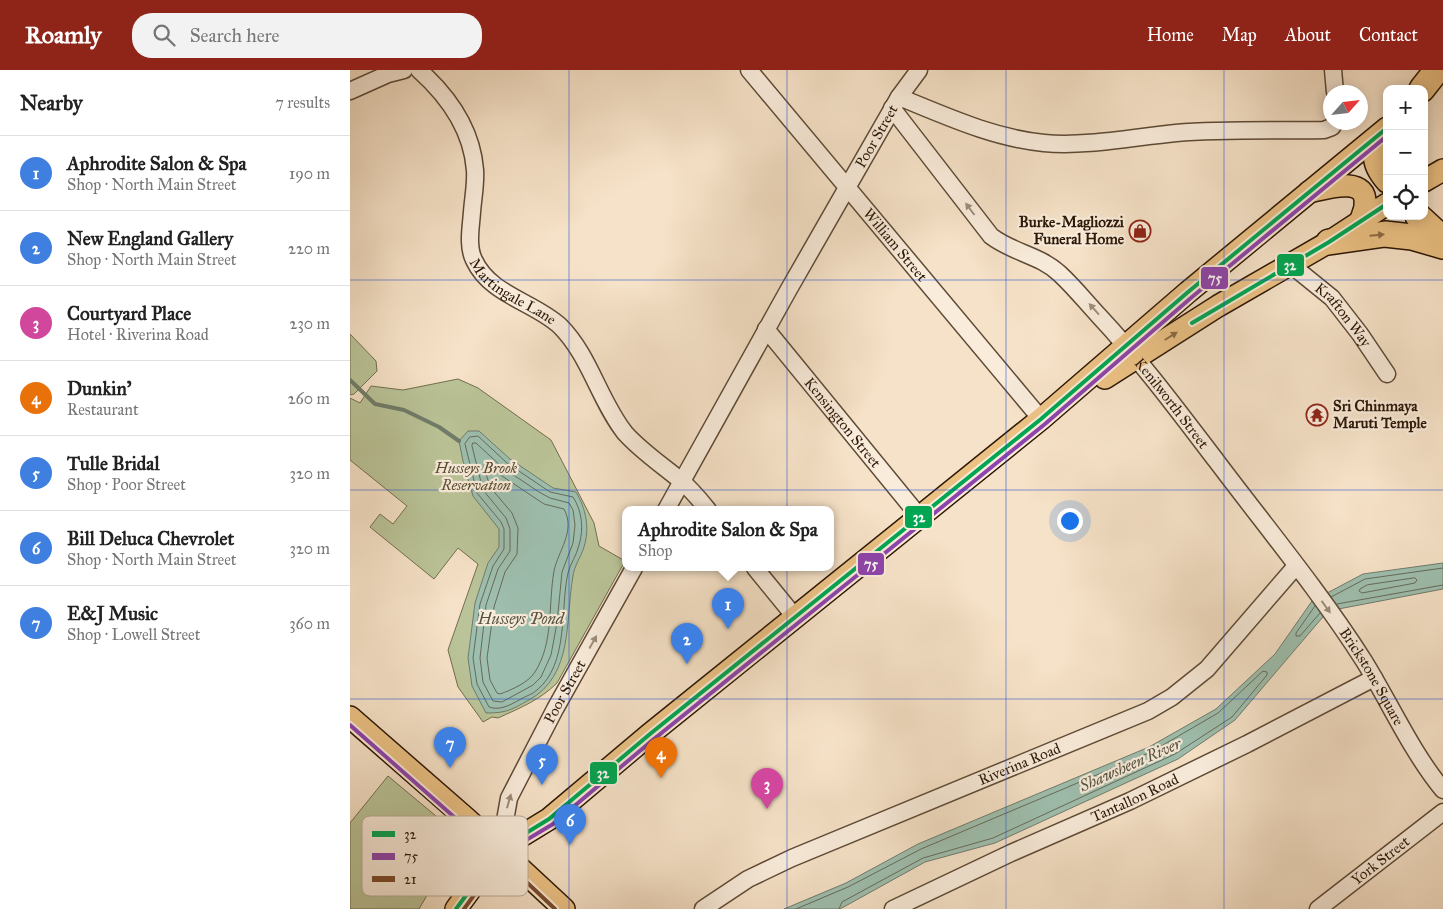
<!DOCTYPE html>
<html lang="en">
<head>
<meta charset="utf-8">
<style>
  :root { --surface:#fff; --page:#f2f2f2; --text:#222; --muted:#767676; --line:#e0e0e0; --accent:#8f2418 }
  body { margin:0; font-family:"IM FELL Great Primer",serif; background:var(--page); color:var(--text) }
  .controls { position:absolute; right:15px; top:15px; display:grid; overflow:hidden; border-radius:10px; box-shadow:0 2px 12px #0003 }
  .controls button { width:45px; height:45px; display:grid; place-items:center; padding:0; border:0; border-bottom:1px solid var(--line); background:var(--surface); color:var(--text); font:25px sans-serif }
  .compass { position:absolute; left:973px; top:15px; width:45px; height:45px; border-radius:50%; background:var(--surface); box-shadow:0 2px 12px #0003; rotate:63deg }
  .you { position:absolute; left:719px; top:450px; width:18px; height:18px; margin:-12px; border:4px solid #fff; border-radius:50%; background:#1a73e8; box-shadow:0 0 0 8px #1a73e833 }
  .badge { display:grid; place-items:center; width:32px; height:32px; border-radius:50%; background:var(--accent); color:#fff; font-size:16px; font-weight:700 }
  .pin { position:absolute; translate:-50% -41px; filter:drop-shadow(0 1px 2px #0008) }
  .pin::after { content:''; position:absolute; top:26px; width:18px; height:15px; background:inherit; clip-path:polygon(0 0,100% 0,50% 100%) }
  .popup { position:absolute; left:272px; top:436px; width:212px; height:65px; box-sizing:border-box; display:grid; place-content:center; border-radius:10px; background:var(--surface); filter:drop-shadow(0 1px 4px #0005); font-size:16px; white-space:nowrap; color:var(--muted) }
  .popup b { font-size:19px; color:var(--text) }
  .popup::after { content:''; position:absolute; left:50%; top:100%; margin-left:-10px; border:10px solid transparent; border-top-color:var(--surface) }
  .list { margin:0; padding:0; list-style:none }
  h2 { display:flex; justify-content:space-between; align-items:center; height:65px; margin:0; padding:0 20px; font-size:21px }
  h2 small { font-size:16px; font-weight:400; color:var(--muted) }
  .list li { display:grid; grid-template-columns:32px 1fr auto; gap:15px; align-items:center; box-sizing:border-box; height:75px; padding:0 20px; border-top:1px solid var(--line) }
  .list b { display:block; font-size:19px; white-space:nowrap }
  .list p { margin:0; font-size:16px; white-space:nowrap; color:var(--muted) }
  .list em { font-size:16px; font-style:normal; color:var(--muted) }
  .icon { flex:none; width:28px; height:28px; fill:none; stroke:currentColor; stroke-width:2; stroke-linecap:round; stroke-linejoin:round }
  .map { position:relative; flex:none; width:1093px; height:839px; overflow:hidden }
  header { display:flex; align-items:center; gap:30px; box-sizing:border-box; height:70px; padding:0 25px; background:var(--accent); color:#fff }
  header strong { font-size:24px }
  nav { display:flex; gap:28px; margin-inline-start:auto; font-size:18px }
  .search { width:350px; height:45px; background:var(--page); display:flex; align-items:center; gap:12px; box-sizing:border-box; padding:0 18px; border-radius:20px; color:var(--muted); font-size:19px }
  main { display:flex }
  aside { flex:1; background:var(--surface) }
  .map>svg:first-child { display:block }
  .green { fill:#bac498; stroke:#736e4f }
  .water { fill:#9ebfaf; stroke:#707c6b }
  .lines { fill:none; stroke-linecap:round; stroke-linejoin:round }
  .shore { stroke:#656b5a; stroke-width:1 }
  .stream { stroke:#707c6b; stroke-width:4 }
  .minor-casing { stroke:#5e4a36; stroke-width:19 }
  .major-casing { stroke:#2c1706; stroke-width:24 }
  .highway-casing { stroke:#2c1706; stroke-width:28 }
  .minor { stroke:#f9ecdb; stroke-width:16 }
  .major { stroke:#ebc184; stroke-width:21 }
  .highway { stroke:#ebc184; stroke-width:25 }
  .bus-1-casing { stroke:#f9ecdb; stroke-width:8 }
  .bus-2-casing { stroke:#f9ecdb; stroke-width:8 }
  .bus-3-casing { stroke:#f9ecdb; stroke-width:8 }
  .bus-1 { stroke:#00a651; stroke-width:4 }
  .bus-2 { stroke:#8e44ad; stroke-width:4 }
  .bus-3 { stroke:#7a4b2a; stroke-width:4 }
  .oneway { fill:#9d8c7b }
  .oneway2 { fill:#8c6c45 }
  .grid { fill:none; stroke:#1d4ed8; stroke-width:1; stroke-opacity:0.55 }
  .labels { text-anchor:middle; stroke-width:4.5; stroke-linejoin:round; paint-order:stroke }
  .street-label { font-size:15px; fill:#2c1706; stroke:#f9ecdb }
  .poi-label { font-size:15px; font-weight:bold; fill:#2c1706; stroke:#f9ecdb; text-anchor:end }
  .park-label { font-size:15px; font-style:italic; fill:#574b32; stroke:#f9ecdb }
  .water-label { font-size:16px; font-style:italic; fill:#545241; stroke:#f9ecdb }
  .key { fill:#f9ecdb; stroke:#bcac9b; stroke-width:1 }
  .key-label { font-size:14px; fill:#2c1706 }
  .line-badge { stroke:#f9ecdb; stroke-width:2 }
  .badge-label { font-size:14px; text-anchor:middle; font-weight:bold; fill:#fff }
</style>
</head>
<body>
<header>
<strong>Roamly</strong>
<div class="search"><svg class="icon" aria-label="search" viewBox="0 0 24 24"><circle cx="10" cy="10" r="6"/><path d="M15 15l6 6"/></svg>Search here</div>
<nav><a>Home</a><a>Map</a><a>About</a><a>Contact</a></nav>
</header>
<main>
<aside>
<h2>Nearby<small>7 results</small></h2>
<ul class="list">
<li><span class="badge" style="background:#3f7fe0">1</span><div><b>Aphrodite Salon &amp; Spa</b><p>Shop · North Main Street</p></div><em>190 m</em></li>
<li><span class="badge" style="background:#3f7fe0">2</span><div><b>New England Gallery</b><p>Shop · North Main Street</p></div><em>220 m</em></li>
<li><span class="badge" style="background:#d1479c">3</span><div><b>Courtyard Place</b><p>Hotel · Riverina Road</p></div><em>230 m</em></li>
<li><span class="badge" style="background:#e8710a">4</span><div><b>Dunkin'</b><p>Restaurant</p></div><em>260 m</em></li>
<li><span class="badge" style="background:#3f7fe0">5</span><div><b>Tulle Bridal</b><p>Shop · Poor Street</p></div><em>320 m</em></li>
<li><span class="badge" style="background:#3f7fe0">6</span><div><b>Bill Deluca Chevrolet</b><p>Shop · North Main Street</p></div><em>320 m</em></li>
<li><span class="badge" style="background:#3f7fe0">7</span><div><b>E&amp;J Music</b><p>Shop · Lowell Street</p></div><em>360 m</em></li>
</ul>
</aside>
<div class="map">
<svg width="1093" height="839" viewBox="0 0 1093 839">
  <rect width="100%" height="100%" fill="#f6e2c8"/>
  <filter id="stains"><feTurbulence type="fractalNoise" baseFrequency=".004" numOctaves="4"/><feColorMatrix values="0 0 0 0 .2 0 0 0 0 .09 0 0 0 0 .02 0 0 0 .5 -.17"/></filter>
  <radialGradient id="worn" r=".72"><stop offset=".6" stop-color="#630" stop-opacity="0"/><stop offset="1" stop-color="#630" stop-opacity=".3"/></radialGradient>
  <!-- green -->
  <g class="green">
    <polygon points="0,264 26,291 27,301 4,324 0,325"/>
    <path d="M108,309L128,318L201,370L244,453L249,476L275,491L207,613C190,630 170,638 148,648L142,647L133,652L108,617L98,580L128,494L108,478L84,509L20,457L30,444L43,454L57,436L0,390V328L10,333L21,316L53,320Z"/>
    <polygon points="38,706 111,767 69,839 0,839 0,753"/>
  </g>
  <!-- water -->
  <g class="water">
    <path d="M118,361H129L160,389L203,418L226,422C236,439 240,458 234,477C231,487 224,496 223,506C215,550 224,605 179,630C161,640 157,643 136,643L122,616L118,588L125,533L138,493L149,477V459L123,426L113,391L109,371Z"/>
    <polygon points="1093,493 1093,519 978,541 885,650 828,689 645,773 575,792 490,839 434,839 496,813 568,774 799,677 866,639 925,584 962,531 1013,504"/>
  </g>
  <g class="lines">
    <!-- shore -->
    <g class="shore">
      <path d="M120,367L128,366L157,393L200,422L223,427C232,441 234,459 229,475C227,485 220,494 218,503C210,538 219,594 187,620C183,624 176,626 171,629C160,635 150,641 139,637L127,614L123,588L130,534L143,496L154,479V459L151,452L127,423L115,374Z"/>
      <polygon points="123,373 126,373 153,398 189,422 200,428 219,433 223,440 225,455 223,473 212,502 207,553 201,585 191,607 183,615 152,632 143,631 133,612 130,588 136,535 148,499 160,481 160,459 156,448 133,420 122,376"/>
      <path d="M135,394H138L149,404L194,434L214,439C226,461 208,481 204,501C198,535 204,572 185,602C178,613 161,620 150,624L147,623L140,610L137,588L144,537L155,502L167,484L168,458L162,443L140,417L134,397Z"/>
      <polygon points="1065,508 1067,510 1065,513 1012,523 1009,521 1010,519 1017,515"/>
      <polyline points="981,527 1015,509 1093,498"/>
      <polyline points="987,534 1093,515"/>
      <polyline points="965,536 946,563 946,566 950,566 970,543"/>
      <polyline points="446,839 498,817 571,779 801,682 868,643 913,601 917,602 917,605 882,647 825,684 643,768 573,788 492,832 489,839"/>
    </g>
    <!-- stream -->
    <polyline class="stream" points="0,310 25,334 54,340 89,357 109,371"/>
    <!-- minor casing -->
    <g class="minor-casing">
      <g id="minor">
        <path id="s1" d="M69,0C98,26 122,60 125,100C126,114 123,128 122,142C121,157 117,176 124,190C140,225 184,232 210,256C240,286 249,330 275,363C291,381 312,395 330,410C340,418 350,430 358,440"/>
        <path id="s2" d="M399,0L691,349"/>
        <polyline points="983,0 985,22"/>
        <polyline points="0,21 38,4 54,0"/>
        <polyline points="549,27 569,0"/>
        <path id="s3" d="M542,38L641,166C663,183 690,185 710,204C724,217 736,232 749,246C792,292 829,342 868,393C917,458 970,522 1014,591C1040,633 1061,681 1093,720"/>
        <path id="s4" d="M940,194L982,228L1010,264L1037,304"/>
        <path id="s5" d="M416,259L569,446"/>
        <path id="s6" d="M316,440L439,219L549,27C596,46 643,68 694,73C735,77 784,67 826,63C875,59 925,61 974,60L982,57L985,52"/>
        <polyline points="405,498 445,547"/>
        <path id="s7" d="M150,779L159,728L205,639L284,498"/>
        <path id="s8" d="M353,839L398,809L442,788L798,641L822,627L857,599L946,496"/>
        <path id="s9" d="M543,839L661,783L780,731L897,674L1024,608"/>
        <path id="s10" d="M968,839L1093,742"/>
      </g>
    </g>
    <!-- major casing -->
    <g class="major-casing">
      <g id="major">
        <path d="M1037,62C1021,81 1020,93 1037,112"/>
        <polyline points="1074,111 1093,100"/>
        <path d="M959,122C974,119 1018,104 1015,135C1015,140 1012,145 1011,150"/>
        <polyline points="755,308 868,236 979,172 1037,134"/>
        <polyline points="0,647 118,750 214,839"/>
        <polyline points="106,839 150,779 199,749 300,664 691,349 838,222 1037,58"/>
      </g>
    </g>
    <!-- highway casing -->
    <g class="highway-casing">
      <g id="highway">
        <polyline points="1072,19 1087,0"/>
        <polyline points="1068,146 1093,169"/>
        <polyline points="979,172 1035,164 1062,167 1093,176"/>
      </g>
    </g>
    <!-- minor -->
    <use href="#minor" class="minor"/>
    <!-- major -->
    <use href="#major" class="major"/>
    <!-- highway -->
    <use href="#highway" class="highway"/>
    <!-- bus-1 casing -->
    <g class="bus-1-casing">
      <g id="bus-1">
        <polyline points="842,253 979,172 1037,134"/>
        <polyline points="106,839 150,779 199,749 300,664 691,349 838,222 1037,58"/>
      </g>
    </g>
    <!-- bus-2 casing -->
    <g class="bus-2-casing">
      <polyline id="bus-2" points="0,655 146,784 153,784 203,754 304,669 695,354 842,227 1037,66"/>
    </g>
    <!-- bus-3 casing -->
    <g class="bus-3-casing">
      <polyline id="bus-3" points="114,839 151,788 205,839"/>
    </g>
    <!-- bus-1 -->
    <use href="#bus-1" class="bus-1"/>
    <!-- bus-2 -->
    <use href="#bus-2" class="bus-2"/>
    <!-- bus-3 -->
    <use href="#bus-3" class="bus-3"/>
  </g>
  <!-- one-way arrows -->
  <defs><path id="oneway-solid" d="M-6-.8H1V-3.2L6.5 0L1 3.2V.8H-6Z" transform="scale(1.25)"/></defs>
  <g class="oneway">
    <use href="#oneway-solid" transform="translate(620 139) rotate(-127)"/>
    <use href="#oneway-solid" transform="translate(744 239) rotate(-132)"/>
    <use href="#oneway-solid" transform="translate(976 537) rotate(54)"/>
    <use href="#oneway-solid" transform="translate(243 572) rotate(-61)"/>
    <use href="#oneway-solid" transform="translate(159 731) rotate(-74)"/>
  </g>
  <g class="oneway2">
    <use href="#oneway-solid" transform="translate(1027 165) rotate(-5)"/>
    <use href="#oneway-solid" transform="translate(821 266) rotate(-32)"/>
  </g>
  <!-- grid -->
  <path class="grid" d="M219,0V839M437,0V839M656,0V839M874,0V839M0,210H1093M0,420H1093M0,629H1093"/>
  <!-- icons -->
  <defs>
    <g id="shop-ring" transform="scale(1.125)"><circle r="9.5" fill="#f9ecdb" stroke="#8f2418" stroke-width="1.5"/><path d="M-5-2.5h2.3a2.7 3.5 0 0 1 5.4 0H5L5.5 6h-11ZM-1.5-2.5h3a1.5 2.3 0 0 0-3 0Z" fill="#8f2418"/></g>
    <g id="temple-ring" transform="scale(1.125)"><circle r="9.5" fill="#f9ecdb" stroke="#8f2418" stroke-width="1.5"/><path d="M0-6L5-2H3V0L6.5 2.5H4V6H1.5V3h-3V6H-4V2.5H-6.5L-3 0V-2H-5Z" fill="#8f2418"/></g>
  </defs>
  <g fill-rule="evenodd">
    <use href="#shop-ring" x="790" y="161"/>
    <use href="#temple-ring" x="967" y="345"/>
  </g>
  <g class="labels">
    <!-- street labels -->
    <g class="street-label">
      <text dy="5" stroke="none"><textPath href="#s6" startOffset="429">Poor Street</textPath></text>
      <text dy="5" stroke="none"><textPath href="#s2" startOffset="228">William Street</textPath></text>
      <text dy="5" stroke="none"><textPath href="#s1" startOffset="259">Martingale Lane</textPath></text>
      <text dy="5" stroke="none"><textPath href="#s4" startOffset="74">Krafton Way</textPath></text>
      <text dy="5" stroke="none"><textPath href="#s3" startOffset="412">Kenilworth Street</textPath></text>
      <text dy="5" stroke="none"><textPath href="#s5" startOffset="121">Kensington Street</textPath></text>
      <text dy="5" stroke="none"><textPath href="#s3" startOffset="751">Brickstone Square</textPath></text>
      <text dy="5" stroke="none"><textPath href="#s7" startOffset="172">Poor Street</textPath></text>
      <text dy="5" stroke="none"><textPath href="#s8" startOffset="349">Riverina Road</textPath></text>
      <text dy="5" stroke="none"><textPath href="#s9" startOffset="266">Tantallon Road</textPath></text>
      <text dy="5" stroke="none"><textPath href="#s10" startOffset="79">York Street</textPath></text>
    </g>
    <!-- poi labels -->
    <g class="poi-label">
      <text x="774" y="157">Burke-Magliozzi<tspan x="774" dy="17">Funeral Home</tspan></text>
      <text x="983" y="341" text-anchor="start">Sri Chinmaya<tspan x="983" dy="17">Maruti Temple</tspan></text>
    </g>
    <!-- park labels -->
    <g class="park-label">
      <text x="126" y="403">Husseys Brook<tspan x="126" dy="17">Reservation</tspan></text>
    </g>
    <!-- water labels -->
    <g class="water-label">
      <text x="171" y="554">Husseys Pond</text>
      <text transform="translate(780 694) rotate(-24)" y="6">Shawsheen River</text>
    </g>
  </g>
  <!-- legend -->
  <rect x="12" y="746" width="166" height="80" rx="8" class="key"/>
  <rect x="22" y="761" width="23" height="6" fill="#00a651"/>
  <rect x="22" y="783" width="23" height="7" fill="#8e44ad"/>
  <rect x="22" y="806" width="23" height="6" fill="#7a4b2a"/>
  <g class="key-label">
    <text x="54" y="769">32</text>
    <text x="54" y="791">75</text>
    <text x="54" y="814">21</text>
  </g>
  <g class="line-badge">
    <rect x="926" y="183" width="29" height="24" rx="5" fill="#00a651"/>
    <rect x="850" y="196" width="29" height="24" rx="5" fill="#8e44ad"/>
    <rect x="554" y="435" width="29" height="24" rx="5" fill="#00a651"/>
    <rect x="507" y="482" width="28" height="24" rx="5" fill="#8e44ad"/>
    <rect x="239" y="691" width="29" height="24" rx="5" fill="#00a651"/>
  </g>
  <g class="badge-label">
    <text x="940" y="200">32</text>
    <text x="865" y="213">75</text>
    <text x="569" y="452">32</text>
    <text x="521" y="499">75</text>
    <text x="253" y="708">32</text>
  </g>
  <rect width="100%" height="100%" filter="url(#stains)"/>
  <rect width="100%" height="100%" fill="url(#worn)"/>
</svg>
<div class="controls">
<button>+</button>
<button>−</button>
<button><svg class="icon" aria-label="locate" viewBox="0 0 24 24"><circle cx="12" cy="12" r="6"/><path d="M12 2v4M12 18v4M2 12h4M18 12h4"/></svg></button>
</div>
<svg class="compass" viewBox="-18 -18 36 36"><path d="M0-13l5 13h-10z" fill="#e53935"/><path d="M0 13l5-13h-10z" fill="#767676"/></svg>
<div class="you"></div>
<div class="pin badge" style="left:378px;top:559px;background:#3f7fe0">1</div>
<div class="popup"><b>Aphrodite Salon &amp; Spa</b>Shop</div>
<div class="pin badge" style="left:337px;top:594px;background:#3f7fe0">2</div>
<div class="pin badge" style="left:417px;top:739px;background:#d1479c">3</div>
<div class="pin badge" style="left:311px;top:708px;background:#e8710a">4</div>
<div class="pin badge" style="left:192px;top:715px;background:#3f7fe0">5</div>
<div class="pin badge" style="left:220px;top:775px;background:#3f7fe0">6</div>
<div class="pin badge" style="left:100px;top:698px;background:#3f7fe0">7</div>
</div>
</main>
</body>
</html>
